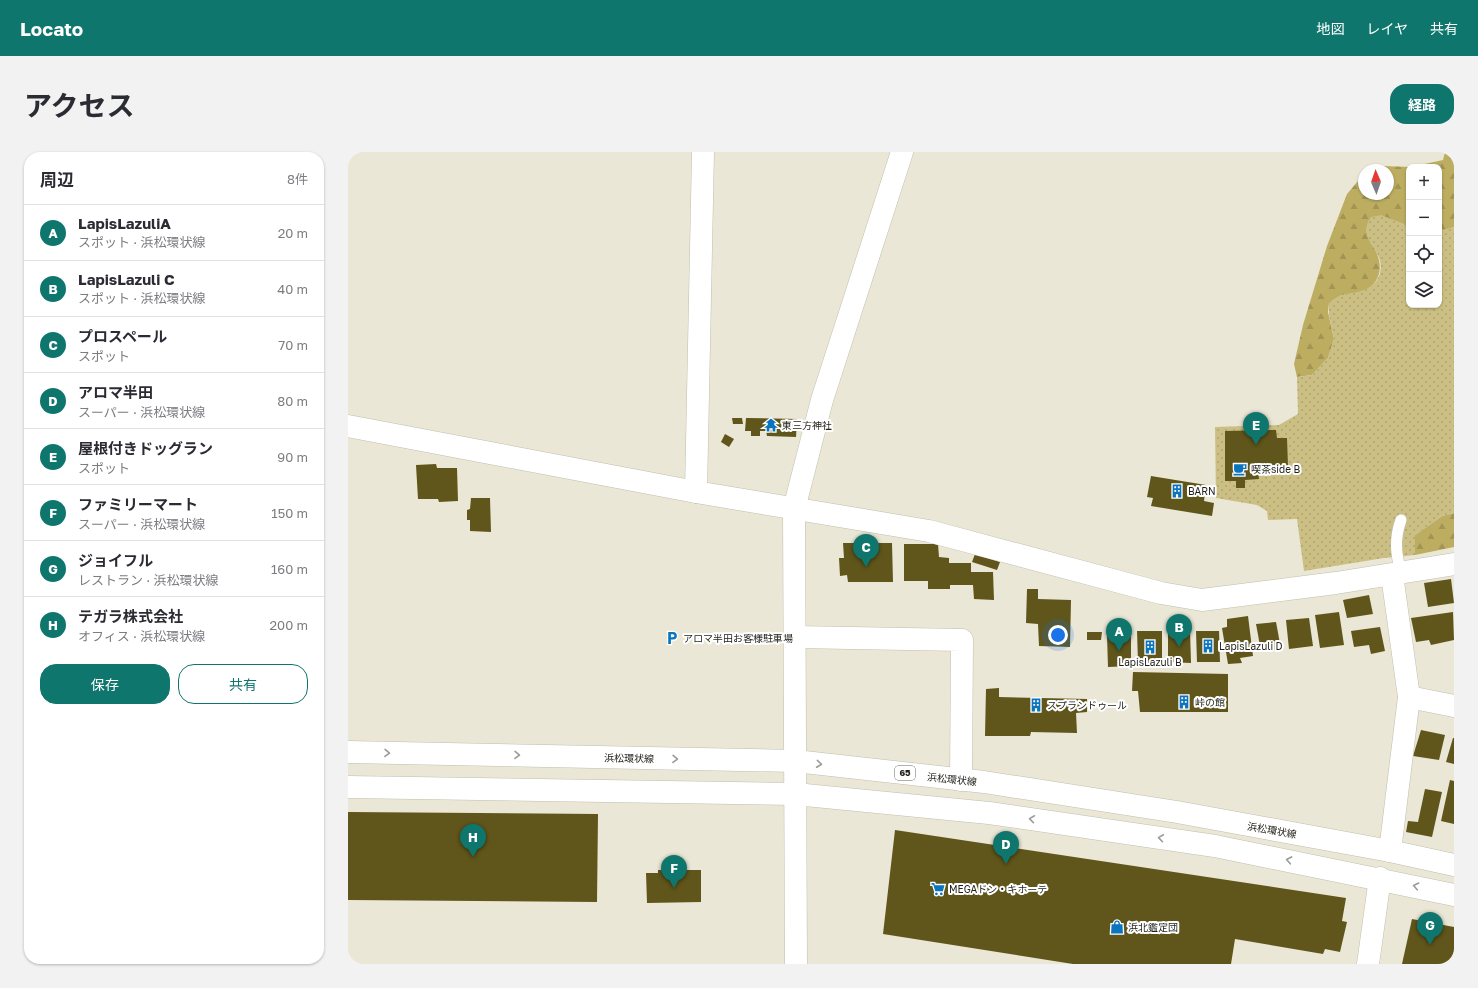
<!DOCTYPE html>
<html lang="ja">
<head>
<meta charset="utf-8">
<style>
  :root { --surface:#fff; --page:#f2f2f3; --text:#2b2b33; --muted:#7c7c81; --line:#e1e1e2; --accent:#0f766e }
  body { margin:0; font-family:"Golos Text","Noto Sans JP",sans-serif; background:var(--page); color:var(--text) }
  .controls { position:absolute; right:12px; top:12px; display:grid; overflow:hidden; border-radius:8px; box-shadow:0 1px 3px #0004 }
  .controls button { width:36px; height:36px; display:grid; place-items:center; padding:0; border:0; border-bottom:1px solid var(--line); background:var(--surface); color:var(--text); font:20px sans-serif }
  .compass { position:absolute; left:1010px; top:12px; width:36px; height:36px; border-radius:50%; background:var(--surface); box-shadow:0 1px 3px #0004; rotate:358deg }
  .you { position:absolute; left:710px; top:483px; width:14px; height:14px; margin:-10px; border:3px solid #fff; border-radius:50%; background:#1a73e8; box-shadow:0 0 0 6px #1a73e833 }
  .badge { display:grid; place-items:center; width:26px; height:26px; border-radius:50%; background:var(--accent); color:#fff; font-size:13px; font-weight:700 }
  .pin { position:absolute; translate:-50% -33px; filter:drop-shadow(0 1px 2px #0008) }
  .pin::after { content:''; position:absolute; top:21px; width:14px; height:12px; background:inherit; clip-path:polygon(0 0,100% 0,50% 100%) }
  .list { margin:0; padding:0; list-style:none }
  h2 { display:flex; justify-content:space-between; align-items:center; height:52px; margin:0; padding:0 16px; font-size:17px }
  h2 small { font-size:13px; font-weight:400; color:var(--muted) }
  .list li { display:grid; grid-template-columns:26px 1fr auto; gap:12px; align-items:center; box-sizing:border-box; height:56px; padding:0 16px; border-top:1px solid var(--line) }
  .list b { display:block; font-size:15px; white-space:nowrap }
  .list p { margin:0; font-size:13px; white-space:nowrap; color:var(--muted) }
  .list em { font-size:13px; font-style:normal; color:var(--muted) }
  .actions { display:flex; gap:8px; padding:12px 16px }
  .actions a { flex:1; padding:9px 0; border:1px solid var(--accent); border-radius:16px; text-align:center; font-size:14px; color:var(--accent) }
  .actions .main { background:var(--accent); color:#fff }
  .icon { flex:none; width:22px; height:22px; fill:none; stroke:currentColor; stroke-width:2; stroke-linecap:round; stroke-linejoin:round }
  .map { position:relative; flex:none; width:1106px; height:812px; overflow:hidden; border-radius:16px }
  header { display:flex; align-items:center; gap:24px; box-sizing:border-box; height:56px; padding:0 20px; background:var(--accent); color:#fff }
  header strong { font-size:19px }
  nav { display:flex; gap:22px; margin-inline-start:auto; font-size:14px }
  .intro { display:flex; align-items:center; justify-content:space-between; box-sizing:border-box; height:96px; padding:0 24px }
  h1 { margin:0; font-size:28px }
  .button { padding:10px 18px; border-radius:16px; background:var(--accent); color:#fff; font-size:14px; font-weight:700 }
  main { display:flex; gap:24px; padding:0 24px }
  aside { flex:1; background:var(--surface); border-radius:16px; box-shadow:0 1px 3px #0004 }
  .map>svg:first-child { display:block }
  .forest { fill:url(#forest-firs) }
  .park { fill:url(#park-dots) }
  .building { fill:#60551a }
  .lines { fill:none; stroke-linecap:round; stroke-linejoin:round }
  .service-casing { stroke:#c1beae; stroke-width:12 }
  .minor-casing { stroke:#c1beae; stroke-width:23 }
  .tertiary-casing { stroke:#c1beae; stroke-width:23 }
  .primary-casing { stroke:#c1beae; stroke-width:23 }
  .service { stroke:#fff; stroke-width:11 }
  .minor { stroke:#fff; stroke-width:22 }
  .tertiary { stroke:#fff; stroke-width:22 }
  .primary { stroke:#fff; stroke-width:22 }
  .oneway { stroke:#9a9a97 }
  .labels { text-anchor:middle; stroke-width:4; stroke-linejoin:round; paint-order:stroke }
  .shield { fill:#fff; stroke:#62625d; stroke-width:1 }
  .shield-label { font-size:9px; font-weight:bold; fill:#1f1e18 }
  .poi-label { font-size:10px; fill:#1f1e18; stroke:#fff; text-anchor:start }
  .street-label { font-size:10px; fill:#1f1e18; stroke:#fff }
</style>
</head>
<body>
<header>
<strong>Locato</strong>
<nav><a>地図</a><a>レイヤ</a><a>共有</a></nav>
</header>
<div class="intro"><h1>アクセス</h1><a class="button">経路</a></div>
<main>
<aside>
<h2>周辺<small>8件</small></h2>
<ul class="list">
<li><span class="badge">A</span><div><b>LapisLazuliA</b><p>スポット · 浜松環状線</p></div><em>20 m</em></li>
<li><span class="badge">B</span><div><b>LapisLazuli C</b><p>スポット · 浜松環状線</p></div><em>40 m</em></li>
<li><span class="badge">C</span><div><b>プロスペール</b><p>スポット</p></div><em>70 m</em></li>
<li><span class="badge">D</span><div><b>アロマ半田</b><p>スーパー · 浜松環状線</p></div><em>80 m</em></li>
<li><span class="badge">E</span><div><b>屋根付きドッグラン</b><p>スポット</p></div><em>90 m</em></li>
<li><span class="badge">F</span><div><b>ファミリーマート</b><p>スーパー · 浜松環状線</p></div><em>150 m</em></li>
<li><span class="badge">G</span><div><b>ジョイフル</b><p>レストラン · 浜松環状線</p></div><em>160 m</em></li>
<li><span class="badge">H</span><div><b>テガラ株式会社</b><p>オフィス · 浜松環状線</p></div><em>200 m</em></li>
</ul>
<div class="actions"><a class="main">保存</a><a>共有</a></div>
</aside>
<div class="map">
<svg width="1106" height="812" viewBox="0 0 1106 812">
  <defs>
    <pattern id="forest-firs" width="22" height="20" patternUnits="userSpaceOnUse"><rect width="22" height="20" fill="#bcad61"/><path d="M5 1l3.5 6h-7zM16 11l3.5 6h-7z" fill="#a19454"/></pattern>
    <pattern id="park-dots" width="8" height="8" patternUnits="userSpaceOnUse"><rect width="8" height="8" fill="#cbbf84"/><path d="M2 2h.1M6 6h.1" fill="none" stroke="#aea471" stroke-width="1.8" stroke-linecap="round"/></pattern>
  </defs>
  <rect width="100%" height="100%" fill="#eae7d6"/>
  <!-- forest -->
  <g class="forest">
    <path d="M1097,0H1106V75L1091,80V15H1061V77L1054,71L1022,90C1034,105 1038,128 1016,139C1009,142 999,141 992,144C988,146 984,149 981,151L980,160L986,187L980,206L964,223L949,225L946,212L955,173L979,94L999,42L1016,22V42H1040V18H1025L1035,14L1063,15L1095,8Z"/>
    <polygon points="1106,361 1106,395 1067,403 1067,383 1094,364"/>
  </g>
  <!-- park -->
  <path class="park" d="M1033,63L1054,71L1061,77V153H1091V80L1106,75V361L1094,364L1067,383V403L1036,406L956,419L949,367L920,368L919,359L909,353L868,346L867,275L931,273L950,262L949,225L964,223L980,206L986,187L981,163V151C985,148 990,144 994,143C1009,140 1027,139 1032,121C1038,96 1006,88 1023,65Z"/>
  <!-- building -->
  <g class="building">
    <polygon points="384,266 394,266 395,272 385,272"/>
    <polygon points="398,266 449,267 448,285 419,284 418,279 412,279 412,284 403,284 403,279 397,279"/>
    <polygon points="928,278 929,286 939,286 940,314 906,315 906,319 910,319 911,327 897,328 897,336 888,336 888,329 877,329 877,279"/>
    <polygon points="377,282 386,287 381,295 373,290"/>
    <polygon points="88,312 89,316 109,316 110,349 91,350 90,347 70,347 68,313"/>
    <polygon points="803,324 858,333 856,349 866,351 864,364 803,354 805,346 799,345"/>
    <polygon points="123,346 142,346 143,380 122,379 122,368 119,368 119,358 122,357"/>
    <polygon points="495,391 544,391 545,430 500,430 499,423 492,424 491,406 496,406"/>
    <polygon points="556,392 590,392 591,405 601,406 601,411 623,411 623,420 645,420 646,448 626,447 625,433 602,433 602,437 580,437 580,429 556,429"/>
    <polygon points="627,402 652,410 649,418 624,410"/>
    <polygon points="1103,427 1106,451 1080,455 1076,431"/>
    <polygon points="679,437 690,437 690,447 723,448 722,495 691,494 690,472 678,471"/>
    <polygon points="1021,443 1025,462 999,466 995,448"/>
    <polygon points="991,460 996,493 972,496 967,463"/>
    <polygon points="1105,460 1106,488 1083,493 1081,488 1068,490 1063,466"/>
    <polygon points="900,464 905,504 892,506 894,511 880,512 874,476 879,475 879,467"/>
    <polygon points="961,466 965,494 941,497 938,468"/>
    <polygon points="928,470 933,497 913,499 908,472"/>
    <polygon points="1032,475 1037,499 1023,502 1021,493 1006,495 1003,479"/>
    <polygon points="789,479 814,479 814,511 790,511"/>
    <polygon points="820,479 842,479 843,511 820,510"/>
    <polygon points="848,479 871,479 872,510 849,510"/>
    <polygon points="739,480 754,480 753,488 739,488"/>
    <polygon points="783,483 783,514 760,515 759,484"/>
    <polygon points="785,520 880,522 880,560 792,560 790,539 784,539"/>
    <polygon points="651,536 651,545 739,547 739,560 728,561 729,581 683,580 682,584 637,584 638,537"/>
    <polygon points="1073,578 1097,583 1091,608 1065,604"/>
    <polygon points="1105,586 1106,586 1106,612 1098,610"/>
    <polygon points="1102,628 1106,629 1106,672 1093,669"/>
    <polygon points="1077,637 1094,640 1084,685 1058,680 1060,669 1070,670"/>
    <polygon points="0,660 250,662 249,750 0,748"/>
    <polygon points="547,678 998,746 994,769 999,770 992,800 977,797 975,802 887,787 883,812 725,812 535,782"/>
    <polygon points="310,718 353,718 353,750 299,751 298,721 310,721"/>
    <polygon points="1064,767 1106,775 1106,812 1054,812"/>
  </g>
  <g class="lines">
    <!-- service casing -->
    <g class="service-casing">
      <path id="service" d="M1053,421C1048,402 1046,387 1053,368"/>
    </g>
    <!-- minor casing -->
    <g class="minor-casing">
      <g id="minor">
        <polyline points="447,485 614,488 613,628"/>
        <polyline points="1061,545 1106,554"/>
        <polyline points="1042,699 1061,545 1044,423"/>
        <polyline points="1020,812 1032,726"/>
      </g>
    </g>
    <!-- tertiary casing -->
    <g class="tertiary-casing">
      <g id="tertiary">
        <polyline points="355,0 348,340 581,379 813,441 854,448 988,431 1106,412"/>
        <polyline points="0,274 348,340"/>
        <polyline points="448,812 446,357 474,248 554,0"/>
      </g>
    </g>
    <!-- primary casing -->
    <g class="primary-casing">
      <g id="primary">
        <polyline points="0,600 447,609 636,630 829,660 1042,699 1106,713"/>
        <polyline points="0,635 447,642 641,661 867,694 1106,743"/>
      </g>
    </g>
    <!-- service -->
    <use href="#service" class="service"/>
    <!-- minor -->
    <use href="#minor" class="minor"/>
    <!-- tertiary -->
    <use href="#tertiary" class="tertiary"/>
    <!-- primary -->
    <use href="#primary" class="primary"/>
  </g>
  <!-- one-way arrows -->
  <defs><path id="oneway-chevron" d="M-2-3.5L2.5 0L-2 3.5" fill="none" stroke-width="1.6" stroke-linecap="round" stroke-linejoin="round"/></defs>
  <g class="oneway">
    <use href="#oneway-chevron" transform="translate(39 601) rotate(1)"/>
    <use href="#oneway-chevron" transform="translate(169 603) rotate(1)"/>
    <use href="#oneway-chevron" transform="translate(327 607) rotate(1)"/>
    <use href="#oneway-chevron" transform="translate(471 612) rotate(6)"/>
    <use href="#oneway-chevron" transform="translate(684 667) rotate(-172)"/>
    <use href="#oneway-chevron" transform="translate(813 686) rotate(-172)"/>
    <use href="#oneway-chevron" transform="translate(941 708) rotate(-169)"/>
    <use href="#oneway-chevron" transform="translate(1068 734) rotate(-168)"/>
  </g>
  <!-- icons -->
  <defs>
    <g id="temple-bare" transform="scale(1.08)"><path d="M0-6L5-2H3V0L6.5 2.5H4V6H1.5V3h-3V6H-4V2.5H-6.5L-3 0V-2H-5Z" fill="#0a74bf" stroke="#fff" stroke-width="2.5" paint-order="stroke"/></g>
    <g id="cafe-bare" transform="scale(1.08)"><path d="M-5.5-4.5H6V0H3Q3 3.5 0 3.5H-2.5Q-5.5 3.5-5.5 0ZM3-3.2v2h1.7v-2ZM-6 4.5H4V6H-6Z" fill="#0a74bf" stroke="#fff" stroke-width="2.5" paint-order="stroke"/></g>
    <g id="building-bare" transform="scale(1.08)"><path d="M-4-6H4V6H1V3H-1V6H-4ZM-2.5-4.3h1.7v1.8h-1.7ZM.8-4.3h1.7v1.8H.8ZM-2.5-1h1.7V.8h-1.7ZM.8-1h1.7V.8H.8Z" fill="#0a74bf" stroke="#fff" stroke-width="2.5" paint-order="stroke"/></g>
    <g id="parking-bare" transform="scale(1.08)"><path d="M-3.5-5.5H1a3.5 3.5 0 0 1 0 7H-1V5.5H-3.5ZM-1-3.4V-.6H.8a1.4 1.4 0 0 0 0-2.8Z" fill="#0a74bf" stroke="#fff" stroke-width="2.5" paint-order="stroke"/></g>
    <g id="supermarket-bare" transform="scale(1.08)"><path d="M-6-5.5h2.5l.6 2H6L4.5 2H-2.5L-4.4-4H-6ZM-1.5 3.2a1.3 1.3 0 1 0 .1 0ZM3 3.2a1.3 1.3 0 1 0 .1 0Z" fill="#0a74bf" stroke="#fff" stroke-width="2.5" paint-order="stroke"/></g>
    <g id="shop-bare" transform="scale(1.08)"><path d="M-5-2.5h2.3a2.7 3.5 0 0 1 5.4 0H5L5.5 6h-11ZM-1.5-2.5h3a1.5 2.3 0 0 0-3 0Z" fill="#0a74bf" stroke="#fff" stroke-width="2.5" paint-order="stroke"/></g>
  </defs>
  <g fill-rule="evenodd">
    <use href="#temple-bare" x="423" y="273"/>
    <use href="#cafe-bare" x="892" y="317"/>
    <use href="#building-bare" x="829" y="339"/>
    <use href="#parking-bare" x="324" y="486"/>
    <use href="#building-bare" x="860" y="494"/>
    <use href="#building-bare" x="802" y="495"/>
    <use href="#building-bare" x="836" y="550"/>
    <use href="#building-bare" x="688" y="553"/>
    <use href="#supermarket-bare" x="590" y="737"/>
    <use href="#shop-bare" x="769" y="775"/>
  </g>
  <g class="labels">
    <!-- shield labels -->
    <rect class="shield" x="547" y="614" width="20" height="14" rx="3"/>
    <g class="shield-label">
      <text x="557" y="624">65</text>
    </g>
    <!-- poi labels -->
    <g class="poi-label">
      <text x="434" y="277">東三方神社</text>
      <text x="903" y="321">喫茶side B</text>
      <text x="840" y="343">BARN</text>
      <text x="335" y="490">アロマ半田お客様駐車場</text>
      <text x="871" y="498">LapisLazuli D</text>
      <text x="802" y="514" text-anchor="middle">LapisLazuli B</text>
      <text x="847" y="554">峠の館</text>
      <text x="699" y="557">スプランドゥール</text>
      <text x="601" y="741">MEGAドン・キホーテ</text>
      <text x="780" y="779">浜北鑑定団</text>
    </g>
    <!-- street labels -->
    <g class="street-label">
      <text transform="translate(281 606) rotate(1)" y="4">浜松環状線</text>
      <text transform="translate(604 627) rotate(6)" y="4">浜松環状線</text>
      <text transform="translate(924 678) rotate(10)" y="4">浜松環状線</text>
    </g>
  </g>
</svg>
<div class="controls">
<button>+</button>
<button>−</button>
<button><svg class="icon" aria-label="locate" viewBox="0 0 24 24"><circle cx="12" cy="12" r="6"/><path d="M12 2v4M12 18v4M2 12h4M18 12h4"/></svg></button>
<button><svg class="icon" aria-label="layers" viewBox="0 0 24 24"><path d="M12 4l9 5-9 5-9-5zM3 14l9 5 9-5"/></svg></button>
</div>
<svg class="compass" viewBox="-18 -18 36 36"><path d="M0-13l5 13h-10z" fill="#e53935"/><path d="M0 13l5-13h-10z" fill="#7c7c81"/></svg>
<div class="you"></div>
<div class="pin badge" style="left:771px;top:499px">A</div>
<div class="pin badge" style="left:831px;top:495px">B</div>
<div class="pin badge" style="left:518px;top:415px">C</div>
<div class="pin badge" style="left:658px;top:712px">D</div>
<div class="pin badge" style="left:908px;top:293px">E</div>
<div class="pin badge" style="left:326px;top:736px">F</div>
<div class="pin badge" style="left:1082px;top:793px">G</div>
<div class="pin badge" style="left:125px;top:705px">H</div>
</div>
</main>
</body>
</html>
